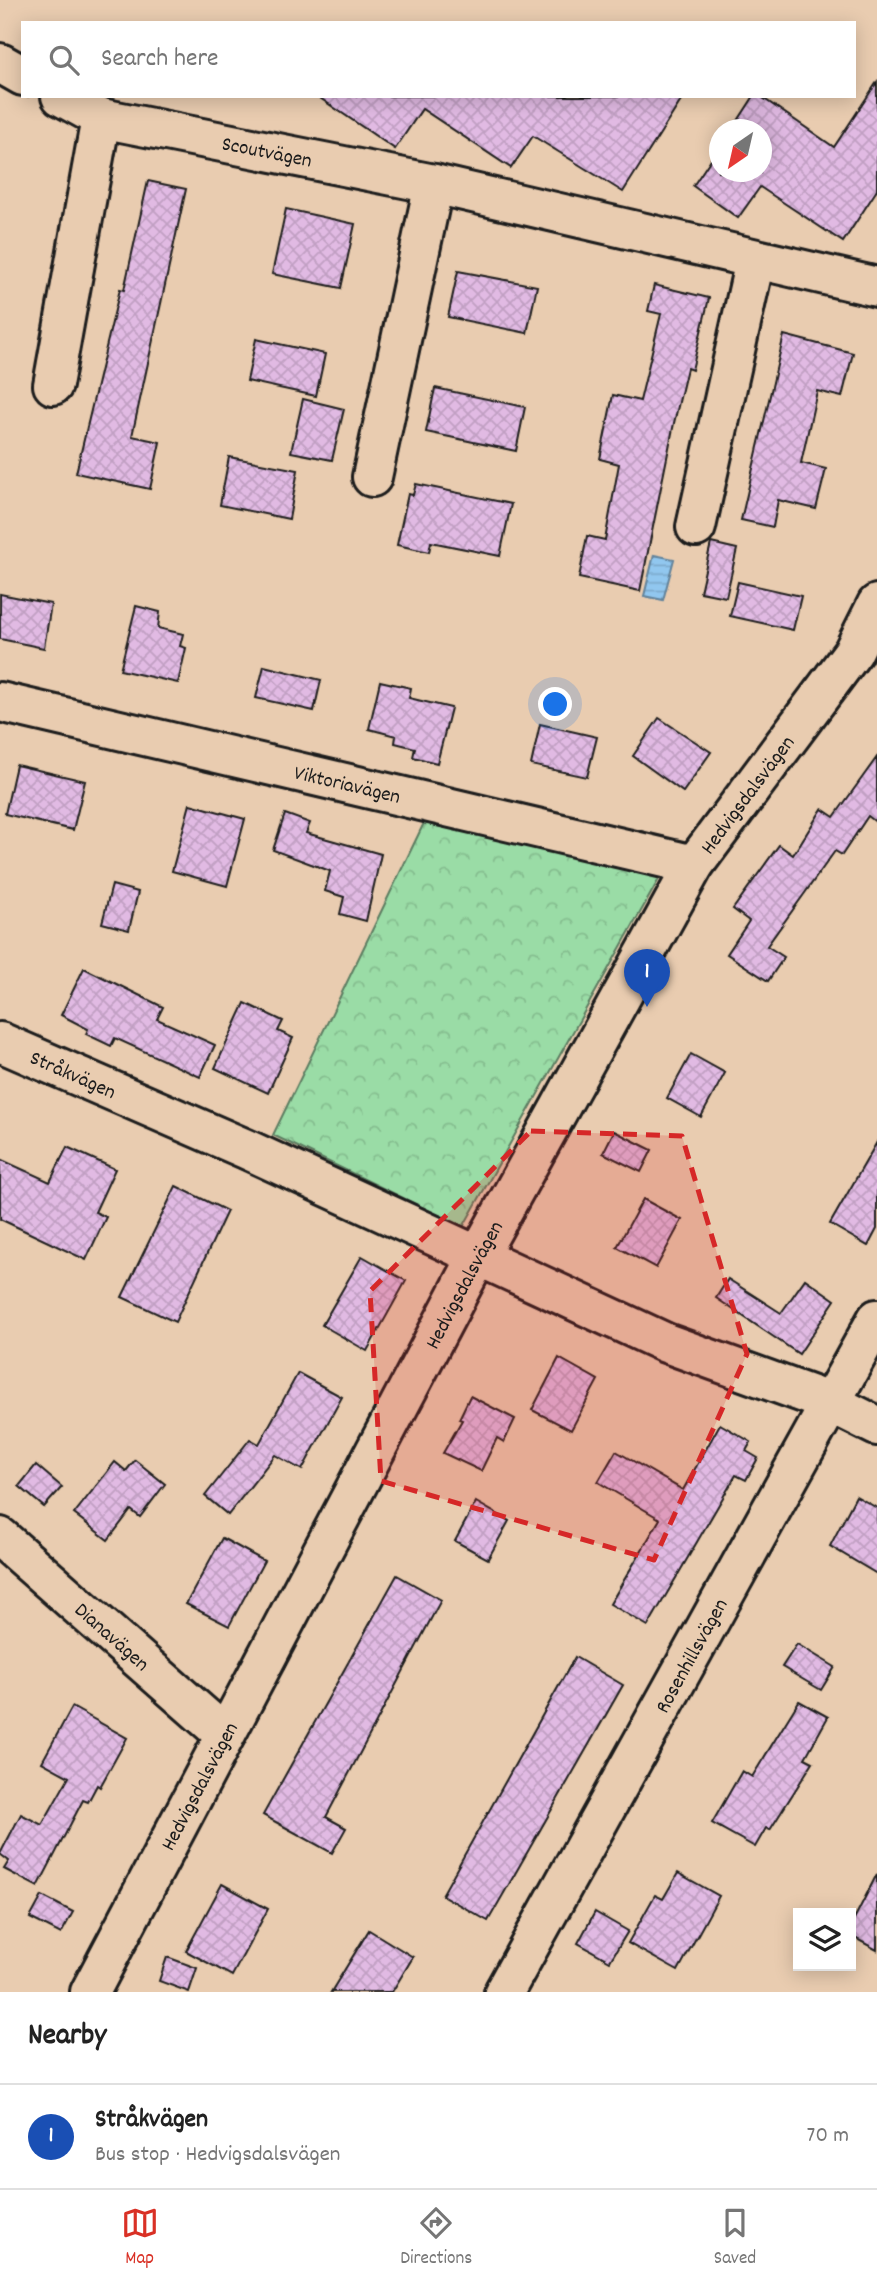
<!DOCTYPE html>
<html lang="en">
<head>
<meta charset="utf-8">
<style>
  :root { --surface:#fff; --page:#f2f2f2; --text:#222; --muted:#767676; --line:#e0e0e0; --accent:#d93025 }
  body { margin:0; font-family:Dekko,sans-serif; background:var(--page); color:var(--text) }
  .controls { position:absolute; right:21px; bottom:21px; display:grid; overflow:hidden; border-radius:0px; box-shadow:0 4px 18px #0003 }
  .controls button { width:63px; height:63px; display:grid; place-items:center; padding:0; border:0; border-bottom:2px solid var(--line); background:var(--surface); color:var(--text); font:35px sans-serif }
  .compass { position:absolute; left:709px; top:119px; width:63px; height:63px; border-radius:50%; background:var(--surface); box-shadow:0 4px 18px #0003; rotate:214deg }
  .you { position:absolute; left:556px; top:705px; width:24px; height:24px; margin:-18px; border:5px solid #fff; border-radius:50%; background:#1a73e8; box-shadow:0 0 0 10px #1a73e833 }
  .badge { display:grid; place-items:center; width:46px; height:46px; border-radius:50%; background:var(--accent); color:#fff; font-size:23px; font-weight:700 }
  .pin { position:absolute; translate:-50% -58px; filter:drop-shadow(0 2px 4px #0008) }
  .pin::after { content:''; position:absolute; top:37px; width:24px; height:21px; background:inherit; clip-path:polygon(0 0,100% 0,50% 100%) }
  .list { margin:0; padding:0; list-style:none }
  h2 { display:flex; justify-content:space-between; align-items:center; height:91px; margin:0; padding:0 28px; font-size:30px }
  h2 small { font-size:23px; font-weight:400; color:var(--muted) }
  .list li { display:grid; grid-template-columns:46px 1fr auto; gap:21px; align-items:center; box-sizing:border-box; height:105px; padding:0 28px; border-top:2px solid var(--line) }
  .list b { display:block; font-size:26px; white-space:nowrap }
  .list p { margin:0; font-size:23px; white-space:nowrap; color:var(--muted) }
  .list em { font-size:23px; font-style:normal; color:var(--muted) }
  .icon { flex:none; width:38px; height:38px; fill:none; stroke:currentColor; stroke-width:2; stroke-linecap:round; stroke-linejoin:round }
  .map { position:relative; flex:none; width:877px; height:1992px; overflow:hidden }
  .search { position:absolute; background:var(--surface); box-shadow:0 4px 18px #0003; left:21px; right:21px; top:21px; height:77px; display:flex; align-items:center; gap:18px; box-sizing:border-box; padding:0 24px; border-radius:0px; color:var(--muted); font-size:26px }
  .sheet { height:196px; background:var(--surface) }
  nav { display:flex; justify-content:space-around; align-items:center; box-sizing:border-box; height:98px; border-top:2px solid var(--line); background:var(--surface); font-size:19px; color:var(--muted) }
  nav a { display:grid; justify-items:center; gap:4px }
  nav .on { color:var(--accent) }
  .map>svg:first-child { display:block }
  .park { fill:url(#park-crowns); stroke:#5b7c61; stroke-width:2 }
  .water { fill:url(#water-rules); stroke:#62839b; stroke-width:2 }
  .building { fill:url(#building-cross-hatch); stroke:#1c1c1c; stroke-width:2 }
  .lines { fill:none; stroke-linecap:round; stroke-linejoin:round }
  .street-casing { stroke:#1c1c1c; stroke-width:44 }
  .secondary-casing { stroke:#1c1c1c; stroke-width:44 }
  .street { stroke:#e9ccb0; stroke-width:38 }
  .secondary { stroke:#e9ccb0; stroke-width:38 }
  .marked { fill:#d62828; fill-opacity:0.2; stroke:#d62828; stroke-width:5; stroke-dasharray:14 9; stroke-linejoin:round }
  .labels { text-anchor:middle; stroke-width:5; stroke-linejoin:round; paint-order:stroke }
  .street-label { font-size:21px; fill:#1c1c1c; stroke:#e9ccb0 }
</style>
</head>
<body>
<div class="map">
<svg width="877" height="1992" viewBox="0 0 877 1992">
  <defs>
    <pattern id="park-crowns" width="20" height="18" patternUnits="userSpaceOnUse" patternTransform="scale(1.75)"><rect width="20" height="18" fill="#9adca6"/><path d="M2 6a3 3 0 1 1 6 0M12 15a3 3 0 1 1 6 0" fill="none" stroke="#84bc8e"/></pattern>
    <pattern id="water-rules" width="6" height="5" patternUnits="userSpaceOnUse" patternTransform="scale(1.75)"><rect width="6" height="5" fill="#91c7ef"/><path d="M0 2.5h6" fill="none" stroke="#7caacc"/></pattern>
    <pattern id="building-cross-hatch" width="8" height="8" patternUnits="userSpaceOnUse" patternTransform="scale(1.75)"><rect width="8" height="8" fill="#e1bae3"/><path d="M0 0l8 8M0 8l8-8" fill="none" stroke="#c09fc2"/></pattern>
  </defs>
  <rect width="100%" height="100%" fill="#e9ccb0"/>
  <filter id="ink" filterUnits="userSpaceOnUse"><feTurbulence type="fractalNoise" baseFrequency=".0143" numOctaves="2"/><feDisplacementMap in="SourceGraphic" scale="14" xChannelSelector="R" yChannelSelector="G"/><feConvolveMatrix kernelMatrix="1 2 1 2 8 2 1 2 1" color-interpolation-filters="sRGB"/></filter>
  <g filter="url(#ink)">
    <!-- park -->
    <polygon class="park" points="424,823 663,872 463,1227 273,1135"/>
    <!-- water -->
    <polygon class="water" points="654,555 674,559 663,600 644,596"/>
    <!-- building -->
    <g class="building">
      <polygon points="877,82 877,190 843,242 760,187 738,218 693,186 719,147 719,172 761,172 761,130 732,130 754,96 760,96 834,147"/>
      <polygon points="317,96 684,96 623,192 533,136 511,168 422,109 395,149"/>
      <polygon points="148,181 186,189 132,436 160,442 150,489 76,473 120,289 124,290"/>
      <polygon points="286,209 355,224 341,288 272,274"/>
      <polygon points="458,271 537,286 527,333 448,317"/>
      <polygon points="654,285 709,298 692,370 687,368 674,423 640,591 579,578 587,536 605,540 619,464 600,459 613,395 640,401 661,314 648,311"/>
      <polygon points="784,335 853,353 842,397 817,391 801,463 826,469 816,509 778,500 773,527 741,520"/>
      <polygon points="256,339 325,354 316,396 247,381"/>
      <polygon points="435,388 525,407 516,451 426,432"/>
      <polygon points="303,399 344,409 332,460 291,452"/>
      <polygon points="229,457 298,470 289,519 220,505"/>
      <polygon points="416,484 511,504 500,556 431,542 429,552 397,545 408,494 413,495"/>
      <polygon points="711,543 737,549 726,597 700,592"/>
      <polygon points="738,582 801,596 793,630 730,616"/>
      <polygon points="0,594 51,604 44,648 0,639"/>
      <polygon points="136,606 160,612 158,628 183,634 180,646 186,648 178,683 120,670"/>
      <polygon points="264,666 321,680 314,711 256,698"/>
      <polygon points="380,681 411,688 409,698 451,708 437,763 413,757 415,748 395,743 396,736 369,729"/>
      <polygon points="659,718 711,752 683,792 633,756"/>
      <polygon points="540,724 597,737 587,777 531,765"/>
      <polygon points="877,757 877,823 868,816 842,855 835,851 767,946 784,957 768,981 727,954 749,921 733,909 779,845 793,855 822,809 834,817"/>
      <polygon points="16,765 85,781 73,830 5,814"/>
      <polygon points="190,804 245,819 227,886 172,871"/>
      <polygon points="285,814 310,823 306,833 381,854 366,921 340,914 344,897 325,891 330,871 273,850"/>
      <polygon points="112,885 138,892 129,930 102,923"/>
      <polygon points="84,968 163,1007 157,1019 215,1045 200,1077 115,1038 111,1046 86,1034 88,1029 61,1015"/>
      <polygon points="245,1003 283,1021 278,1031 293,1038 268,1093 215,1068"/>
      <polygon points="691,1054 725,1073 701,1117 667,1098"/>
      <polygon points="614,1131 652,1150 641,1172 603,1153"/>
      <polygon points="877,1142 877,1229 868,1246 830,1224"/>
      <polygon points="67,1147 115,1169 95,1212 106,1217 86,1260 0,1219 0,1159 50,1182"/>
      <polygon points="176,1186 227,1211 175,1322 122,1297"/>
      <polygon points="643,1199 682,1220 656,1268 617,1247"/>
      <polygon points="362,1256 406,1281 367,1351 322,1325"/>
      <polygon points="728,1279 781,1313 805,1279 835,1300 799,1354 716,1298"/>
      <polygon points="559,1358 598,1380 571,1430 532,1410"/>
      <polygon points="298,1373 342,1397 302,1470 275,1455 228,1515 205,1496 250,1439 259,1444"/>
      <polygon points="470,1396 515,1419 504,1442 497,1438 481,1471 443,1453 462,1420 459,1419"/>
      <polygon points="720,1424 751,1442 746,1451 758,1458 746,1480 736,1475 648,1626 610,1604 660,1519 598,1482 616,1451 683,1490"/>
      <polygon points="135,1460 165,1484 140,1517 131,1510 108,1540 74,1514 115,1462 126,1471"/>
      <polygon points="36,1465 62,1487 44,1507 19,1486"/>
      <polygon points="856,1496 877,1508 877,1574 830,1546"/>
      <polygon points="476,1502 509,1521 488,1559 455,1541"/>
      <polygon points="222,1538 264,1561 229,1626 186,1604"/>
      <polygon points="397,1575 441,1600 326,1817 346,1828 332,1853 263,1815"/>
      <polygon points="797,1644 835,1667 821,1690 782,1667"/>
      <polygon points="575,1657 623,1685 488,1921 442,1895"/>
      <polygon points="799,1701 828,1717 805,1758 813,1762 770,1830 766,1828 755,1847 712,1823 742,1771 752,1777"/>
      <polygon points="72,1707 127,1738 100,1787 97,1785 88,1802 83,1800 38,1887 4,1869 9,1861 0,1854 21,1814 42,1825 69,1777 42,1762"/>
      <polygon points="678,1873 719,1896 678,1971 628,1943 655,1895 663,1899"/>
      <polygon points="877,1874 877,1950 851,1936 851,1925"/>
      <polygon points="222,1884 268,1909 232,1976 186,1951"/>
      <polygon points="42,1896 73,1912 61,1934 30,1918"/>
      <polygon points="595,1912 628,1931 610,1961 578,1943"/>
      <polygon points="369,1930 413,1957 392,1992 331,1992"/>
      <polygon points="167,1957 197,1968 189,1992 159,1981"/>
    </g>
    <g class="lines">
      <!-- street casing -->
      <g class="street-casing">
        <g id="street">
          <polyline points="0,63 23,76"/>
          <path id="s1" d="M61,96L101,118L434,184L877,287"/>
          <polyline points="53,385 101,118"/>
          <polyline points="372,477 434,184"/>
          <polyline points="696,527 755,260"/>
          <path id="s2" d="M0,702L694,865"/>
          <polyline points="478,1256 666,1343 829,1402 877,1426"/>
          <path id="s3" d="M0,1537L225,1735"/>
          <path id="s4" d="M504,1992L877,1319"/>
        </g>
      </g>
      <!-- secondary casing -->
      <g class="secondary-casing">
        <g id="secondary">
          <path id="s5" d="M0,1042L246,1149L478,1256"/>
          <path id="s6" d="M90,1992L478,1256L694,865L853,652L877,604"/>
        </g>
      </g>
      <!-- street -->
      <use href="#street" class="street"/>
      <!-- secondary -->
      <use href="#secondary" class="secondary"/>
    </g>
  </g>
  <!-- marked area -->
  <path class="marked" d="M531,1131L682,1136L747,1354L654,1560L381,1481L370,1291Z"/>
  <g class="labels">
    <!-- street labels -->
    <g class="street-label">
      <text dy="7" stroke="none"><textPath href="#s1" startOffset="215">Scoutvägen</textPath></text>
      <text dy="7" stroke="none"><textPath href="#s2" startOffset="357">Viktoriavägen</textPath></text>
      <text dy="7" stroke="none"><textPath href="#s6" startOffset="1367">Hedvigsdalsvägen</textPath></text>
      <text dy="7" stroke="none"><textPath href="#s5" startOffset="80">Stråkvägen</textPath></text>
      <text dy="7" stroke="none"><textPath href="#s6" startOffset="800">Hedvigsdalsvägen</textPath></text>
      <text dy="7" stroke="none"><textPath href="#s3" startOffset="150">Dianavägen</textPath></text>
      <text dy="7" stroke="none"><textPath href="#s4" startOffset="385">Rosenhillsvägen</textPath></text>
      <text dy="7" stroke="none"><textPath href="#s6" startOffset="233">Hedvigsdalsvägen</textPath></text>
    </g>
  </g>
</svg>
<div class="controls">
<button><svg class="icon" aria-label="layers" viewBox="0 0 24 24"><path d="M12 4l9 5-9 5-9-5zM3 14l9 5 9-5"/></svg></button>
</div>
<svg class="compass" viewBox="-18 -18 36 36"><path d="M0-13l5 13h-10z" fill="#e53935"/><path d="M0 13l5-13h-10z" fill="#767676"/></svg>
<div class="you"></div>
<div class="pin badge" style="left:647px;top:1007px;background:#1a4fb4">1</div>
<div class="search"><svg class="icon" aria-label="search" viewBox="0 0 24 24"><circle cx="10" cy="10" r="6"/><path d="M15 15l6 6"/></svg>Search here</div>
</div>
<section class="sheet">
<h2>Nearby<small></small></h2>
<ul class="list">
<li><span class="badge" style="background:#1a4fb4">1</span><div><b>Stråkvägen</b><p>Bus stop · Hedvigsdalsvägen</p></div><em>70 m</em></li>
</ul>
</section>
<nav>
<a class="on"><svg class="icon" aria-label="map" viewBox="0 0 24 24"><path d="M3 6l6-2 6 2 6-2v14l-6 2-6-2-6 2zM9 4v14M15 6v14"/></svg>Map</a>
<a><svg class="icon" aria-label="directions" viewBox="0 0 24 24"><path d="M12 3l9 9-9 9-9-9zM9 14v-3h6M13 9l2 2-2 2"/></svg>Directions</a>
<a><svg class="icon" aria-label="saved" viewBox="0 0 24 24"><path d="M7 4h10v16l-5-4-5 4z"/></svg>Saved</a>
</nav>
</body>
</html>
